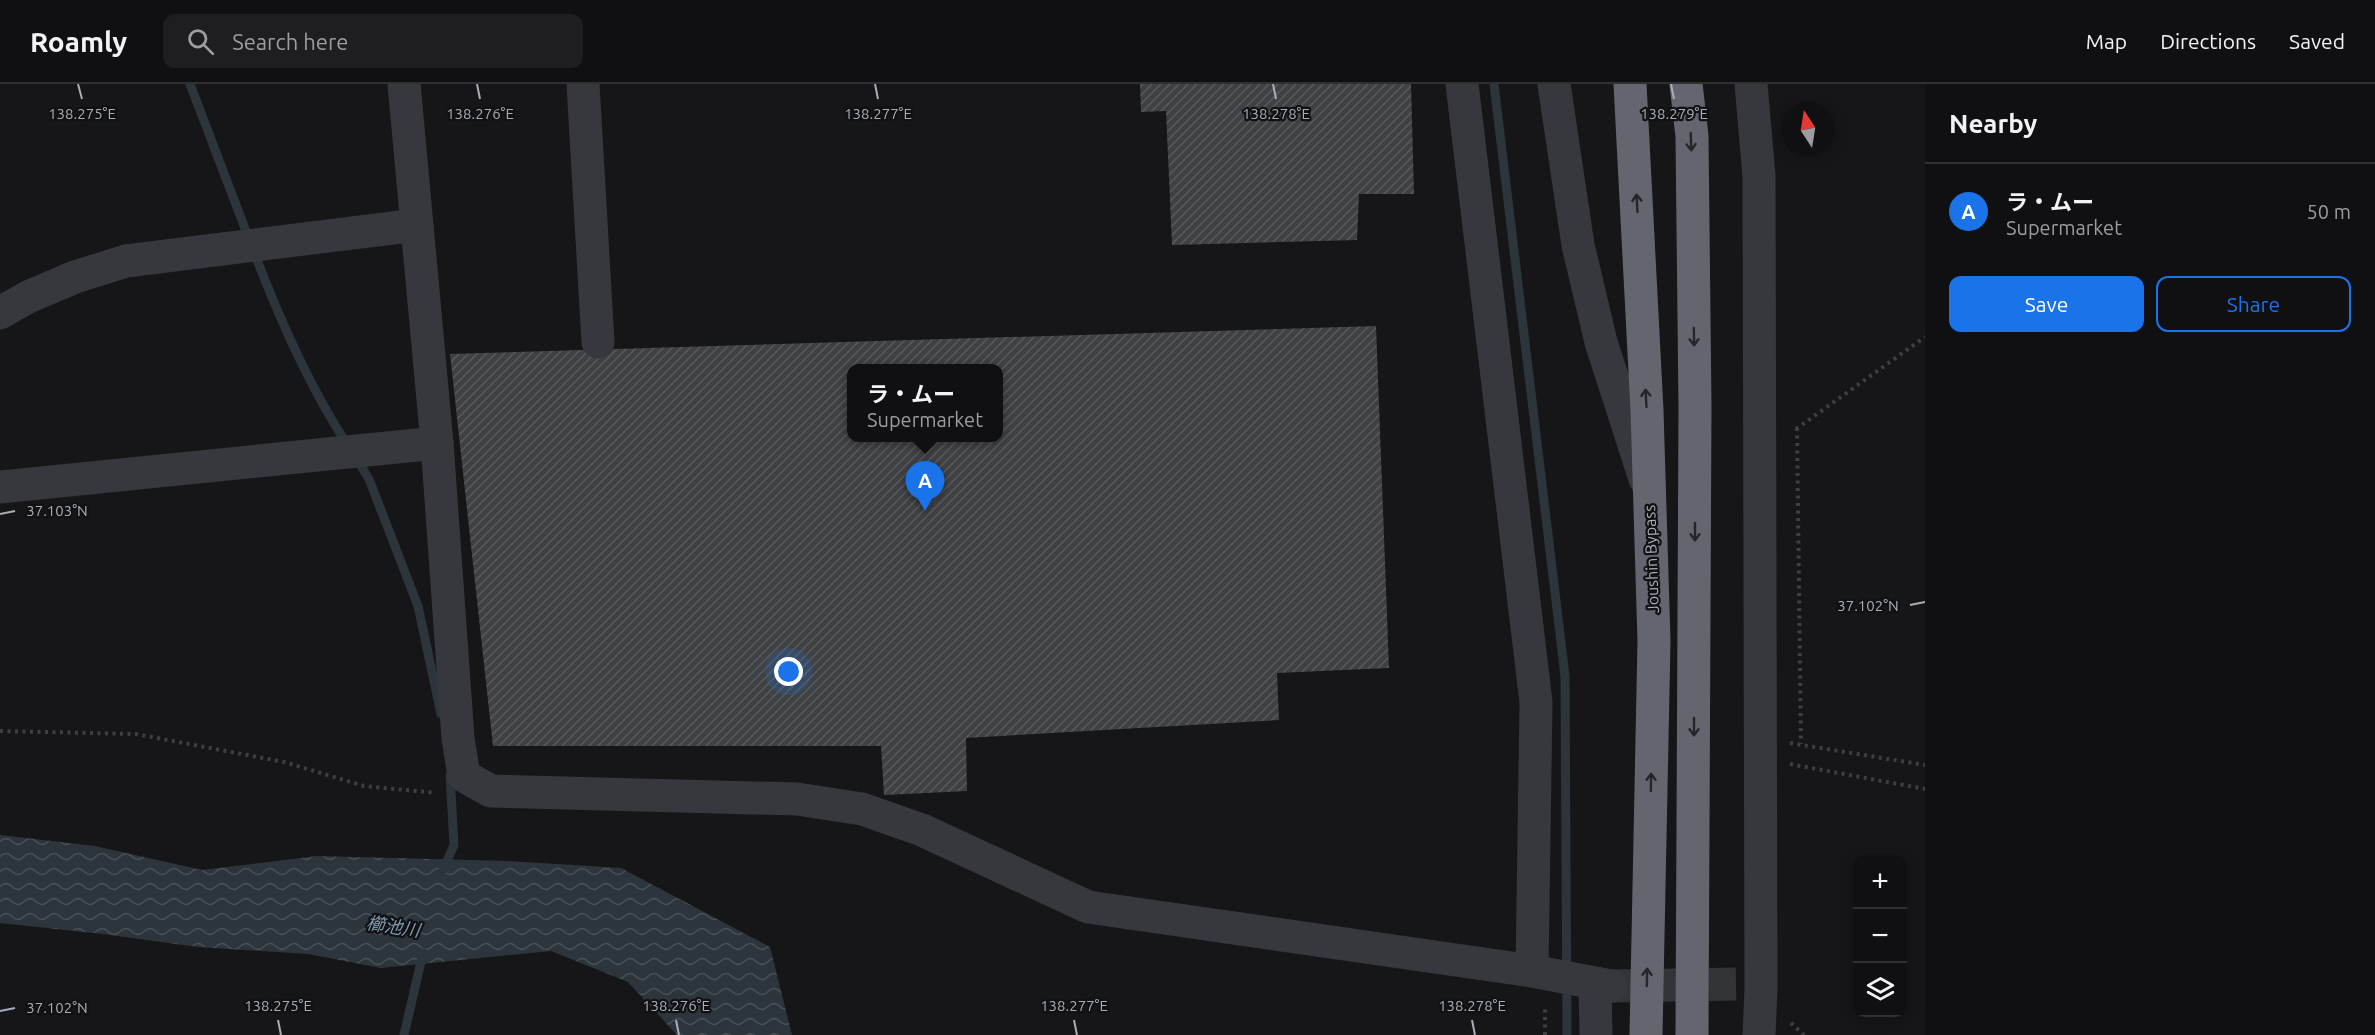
<!DOCTYPE html>
<html lang="en">
<head>
<meta charset="utf-8">
<style>
  :root { --surface:#101012; --page:#1e1e20; --text:#f1f3f6; --muted:#9c9d9f; --line:#303032; --accent:#1a73e8 }
  body { margin:0; font-family:Ubuntu,"Noto Sans JP",sans-serif; background:var(--page); color:var(--text) }
  .controls { position:absolute; right:18px; bottom:18px; display:grid; overflow:hidden; border-radius:12px; box-shadow:0 3px 15px #0003 }
  .controls button { width:54px; height:54px; display:grid; place-items:center; padding:0; border:0; border-bottom:2px solid var(--line); background:var(--surface); color:var(--text); font:30px sans-serif }
  .compass { position:absolute; left:1781px; top:18px; width:54px; height:54px; border-radius:50%; background:var(--surface); box-shadow:0 3px 15px #0003; rotate:348deg }
  .you { position:absolute; left:789px; top:588px; width:21px; height:21px; margin:-15px; border:4px solid #fff; border-radius:50%; background:#1a73e8; box-shadow:0 0 0 9px #1a73e833 }
  .badge { display:grid; place-items:center; width:39px; height:39px; border-radius:50%; background:var(--accent); color:#fff; font-size:20px; font-weight:700 }
  .pin { position:absolute; translate:-50% -50px; filter:drop-shadow(0 2px 3px #0008) }
  .pin::after { content:''; position:absolute; top:32px; width:21px; height:18px; background:inherit; clip-path:polygon(0 0,100% 0,50% 100%) }
  .popup { position:absolute; left:847px; top:280px; width:156px; height:78px; box-sizing:border-box; display:grid; place-content:center; border-radius:12px; background:var(--surface); filter:drop-shadow(0 2px 4px #0005); font-size:20px; white-space:nowrap; color:var(--muted) }
  .popup b { font-size:22px; color:var(--text) }
  .popup::after { content:''; position:absolute; left:50%; top:100%; margin-left:-12px; border:12px solid transparent; border-top-color:var(--surface) }
  .list { margin:0; padding:0; list-style:none }
  h2 { display:flex; justify-content:space-between; align-items:center; height:78px; margin:0; padding:0 24px; font-size:26px }
  h2 small { font-size:20px; font-weight:400; color:var(--muted) }
  .list li { display:grid; grid-template-columns:39px 1fr auto; gap:18px; align-items:center; box-sizing:border-box; height:96px; padding:0 24px; border-top:2px solid var(--line) }
  .list b { display:block; font-size:22px; white-space:nowrap }
  .list p { margin:0; font-size:20px; white-space:nowrap; color:var(--muted) }
  .list em { font-size:20px; font-style:normal; color:var(--muted) }
  .actions { display:flex; gap:12px; padding:18px 24px }
  .actions a { flex:1; padding:14px 0; border:2px solid var(--accent); border-radius:12px; text-align:center; font-size:21px; color:var(--accent) }
  .actions .main { background:var(--accent); color:#fff }
  .icon { flex:none; width:33px; height:33px; fill:none; stroke:currentColor; stroke-width:2; stroke-linecap:round; stroke-linejoin:round }
  .map { position:relative; flex:none; width:1925px; height:951px; overflow:hidden }
  header { display:flex; align-items:center; gap:36px; box-sizing:border-box; height:84px; padding:0 30px; background:var(--surface); border-bottom:2px solid var(--line) }
  header strong { font-size:28px }
  nav { display:flex; gap:33px; margin-inline-start:auto; font-size:21px }
  .search { width:420px; height:54px; background:var(--page); display:flex; align-items:center; gap:15px; box-sizing:border-box; padding:0 21px; border-radius:12px; color:var(--muted); font-size:22px }
  main { display:flex }
  aside { flex:1; background:var(--surface) }
  .map>svg:first-child { display:block }
  .water { fill:url(#water-waves) }
  .lines { fill:none; stroke-linecap:round; stroke-linejoin:round }
  .stream { stroke:#2c353c; stroke-width:9 }
  .building { fill:url(#building-hatch); fill-rule:evenodd }
  .minor-tunnel { stroke:#333438; stroke-width:33; stroke-dasharray:33 16; stroke-linecap:butt }
  .path { stroke:#3d3f44; stroke-width:4; stroke-dasharray:3 4.5; stroke-linecap:butt }
  .minor { stroke:#37383d; stroke-width:33 }
  .highway { stroke:#63666e; stroke-width:33 }
  .oneway { stroke:#26262a }
  .ticks { fill:none; stroke:#a8adb8; stroke-width:2 }
  .labels { text-anchor:middle; stroke-width:4.5; stroke-linejoin:round; paint-order:stroke }
  .street-label { font-size:16px; fill:#a8adb8; stroke:#111113 }
  .water-label { font-size:18px; font-style:italic; fill:#7f9bb3; stroke:#111113 }
  .ticks-label { font-size:15px; text-anchor:middle; fill:#a8adb8; stroke:#111113; stroke-width:4.5; stroke-linejoin:round; paint-order:stroke }
</style>
</head>
<body>
<header>
<strong>Roamly</strong>
<div class="search"><svg class="icon" aria-label="search" viewBox="0 0 24 24"><circle cx="10" cy="10" r="6"/><path d="M15 15l6 6"/></svg>Search here</div>
<nav><a>Map</a><a>Directions</a><a>Saved</a></nav>
</header>
<main>
<div class="map">
<svg width="1925" height="951" viewBox="0 0 1925 951">
  <defs>
    <pattern id="water-waves" width="16" height="10" patternUnits="userSpaceOnUse" patternTransform="scale(1.5)"><rect width="16" height="10" fill="#2c353c"/><path d="M0 5q4-4 8 0t8 0" fill="none" stroke="#485056"/></pattern>
    <pattern id="building-hatch" width="6" height="6" patternUnits="userSpaceOnUse" patternTransform="scale(1.5)"><rect width="6" height="6" fill="#404145"/><path d="M-1 1l2-2M0 6l6-6M5 7l2-2" fill="none" stroke="#595a5e"/></pattern>
  </defs>
  <rect width="100%" height="100%" fill="#161618"/>
  <!-- water -->
  <polygon class="water" points="0,751 95,762 202,786 317,772 508,777 621,784 770,863 792,951 677,951 628,898 551,867 381,884 308,870 198,863 103,850 0,839"/>
  <g class="lines">
    <!-- stream -->
    <g class="stream">
      <polyline points="190,0 249,155"/>
      <polyline points="1494,0 1565,592 1567,951"/>
      <path d="M254,168C279,234 308,301 347,360"/>
      <polyline points="356,374 369,395 418,522 441,630"/>
      <polyline points="443,786 454,761 450,691"/>
      <polyline points="404,951 423,869"/>
    </g>
  </g>
  <!-- building -->
  <g class="building">
    <polygon points="1140,0 1411,0 1414,110 1359,110 1357,156 1172,161 1166,27 1141,28"/>
    <path d="M1376,242L1389,584L1277,589L1279,636L966,654L967,707L884,711L881,662H493L450,270ZM852,284H998V354H852Z"/>
  </g>
  <g class="lines">
    <!-- minor-tunnel -->
    <polyline class="minor-tunnel" points="1611,902 1736,900"/>
    <!-- path -->
    <g class="path">
      <polyline points="1797,344 1801,660"/>
      <polyline points="1796,345 1925,253"/>
      <polyline points="0,647 136,650 284,678 364,702 436,709"/>
      <polyline points="1790,659 1925,681"/>
      <polyline points="1790,680 1925,705"/>
      <polyline points="1791,939 1804,951"/>
      <polyline points="1545,951 1545,922"/>
    </g>
    <!-- minor -->
    <g class="minor">
      <polyline points="404,0 437,359 458,654 464,692 491,707 797,715 862,725 922,746 1088,823 1532,887 1536,618 1462,0"/>
      <polyline points="583,0 598,258"/>
      <polyline points="1554,0 1578,161 1601,258 1645,395"/>
      <polyline points="1751,0 1759,92 1761,905 1759,951"/>
      <polyline points="0,229 28,213 75,193 126,177 417,141"/>
      <polyline points="0,403 437,359"/>
      <polyline points="1532,887 1611,902"/>
      <polyline points="1595,899 1596,951"/>
    </g>
    <!-- highway -->
    <g class="highway">
      <polyline points="1630,0 1647,326 1654,557 1646,951"/>
      <polyline points="1686,0 1692,52 1695,323 1692,951"/>
    </g>
  </g>
  <!-- one-way arrows -->
  <defs><path id="oneway-shaft" d="M-6 0H5M1.5-3L5.5 0L1.5 3" fill="none" stroke-width="1.6" stroke-linecap="round" stroke-linejoin="round" transform="scale(1.5)"/></defs>
  <g class="oneway">
    <use href="#oneway-shaft" transform="translate(1691 58) rotate(88)"/>
    <use href="#oneway-shaft" transform="translate(1637 119) rotate(-93)"/>
    <use href="#oneway-shaft" transform="translate(1694 253) rotate(89)"/>
    <use href="#oneway-shaft" transform="translate(1646 314) rotate(-93)"/>
    <use href="#oneway-shaft" transform="translate(1695 448) rotate(90)"/>
    <use href="#oneway-shaft" transform="translate(1694 643) rotate(90)"/>
    <use href="#oneway-shaft" transform="translate(1651 698) rotate(-89)"/>
    <use href="#oneway-shaft" transform="translate(1647 893) rotate(-89)"/>
  </g>
  <!-- ticks -->
  <path class="ticks" d="M78,0L82,15M477,0L480,15M875,0L878,15M1273,0L1276,15M1671,0L1674,15M0,430L15,427M1910,521L1925,518M0,927L15,924M278,936L281,951M676,936L679,951M1074,936L1077,951M1472,936L1475,951"/>
  <g class="labels">
    <!-- street labels -->
    <g class="street-label">
      <text transform="translate(1651 475) rotate(-92)" y="6">Joushin Bypass</text>
    </g>
    <!-- water labels -->
    <g class="water-label">
      <text transform="translate(393 843) rotate(9)" y="6">櫛池川</text>
    </g>
  </g>
  <g class="ticks-label">
    <text x="82" y="35">138.275°E</text>
    <text x="480" y="35">138.276°E</text>
    <text x="878" y="35">138.277°E</text>
    <text x="1276" y="35">138.278°E</text>
    <text x="1674" y="35">138.279°E</text>
    <text x="57" y="432">37.103°N</text>
    <text x="1868" y="527">37.102°N</text>
    <text x="278" y="927">138.275°E</text>
    <text x="676" y="927">138.276°E</text>
    <text x="1074" y="927">138.277°E</text>
    <text x="1472" y="927">138.278°E</text>
    <text x="57" y="929">37.102°N</text>
  </g>
</svg>
<div class="controls">
<button>+</button>
<button>−</button>
<button><svg class="icon" aria-label="layers" viewBox="0 0 24 24"><path d="M12 4l9 5-9 5-9-5zM3 14l9 5 9-5"/></svg></button>
</div>
<svg class="compass" viewBox="-18 -18 36 36"><path d="M0-13l5 13h-10z" fill="#e53935"/><path d="M0 13l5-13h-10z" fill="#9c9d9f"/></svg>
<div class="you"></div>
<div class="pin badge" style="left:925px;top:427px">A</div>
<div class="popup"><b>ラ・ムー</b>Supermarket</div>
</div>
<aside>
<h2>Nearby<small></small></h2>
<ul class="list">
<li><span class="badge">A</span><div><b>ラ・ムー</b><p>Supermarket</p></div><em>50 m</em></li>
</ul>
<div class="actions"><a class="main">Save</a><a>Share</a></div>
</aside>
</main>
</body>
</html>
